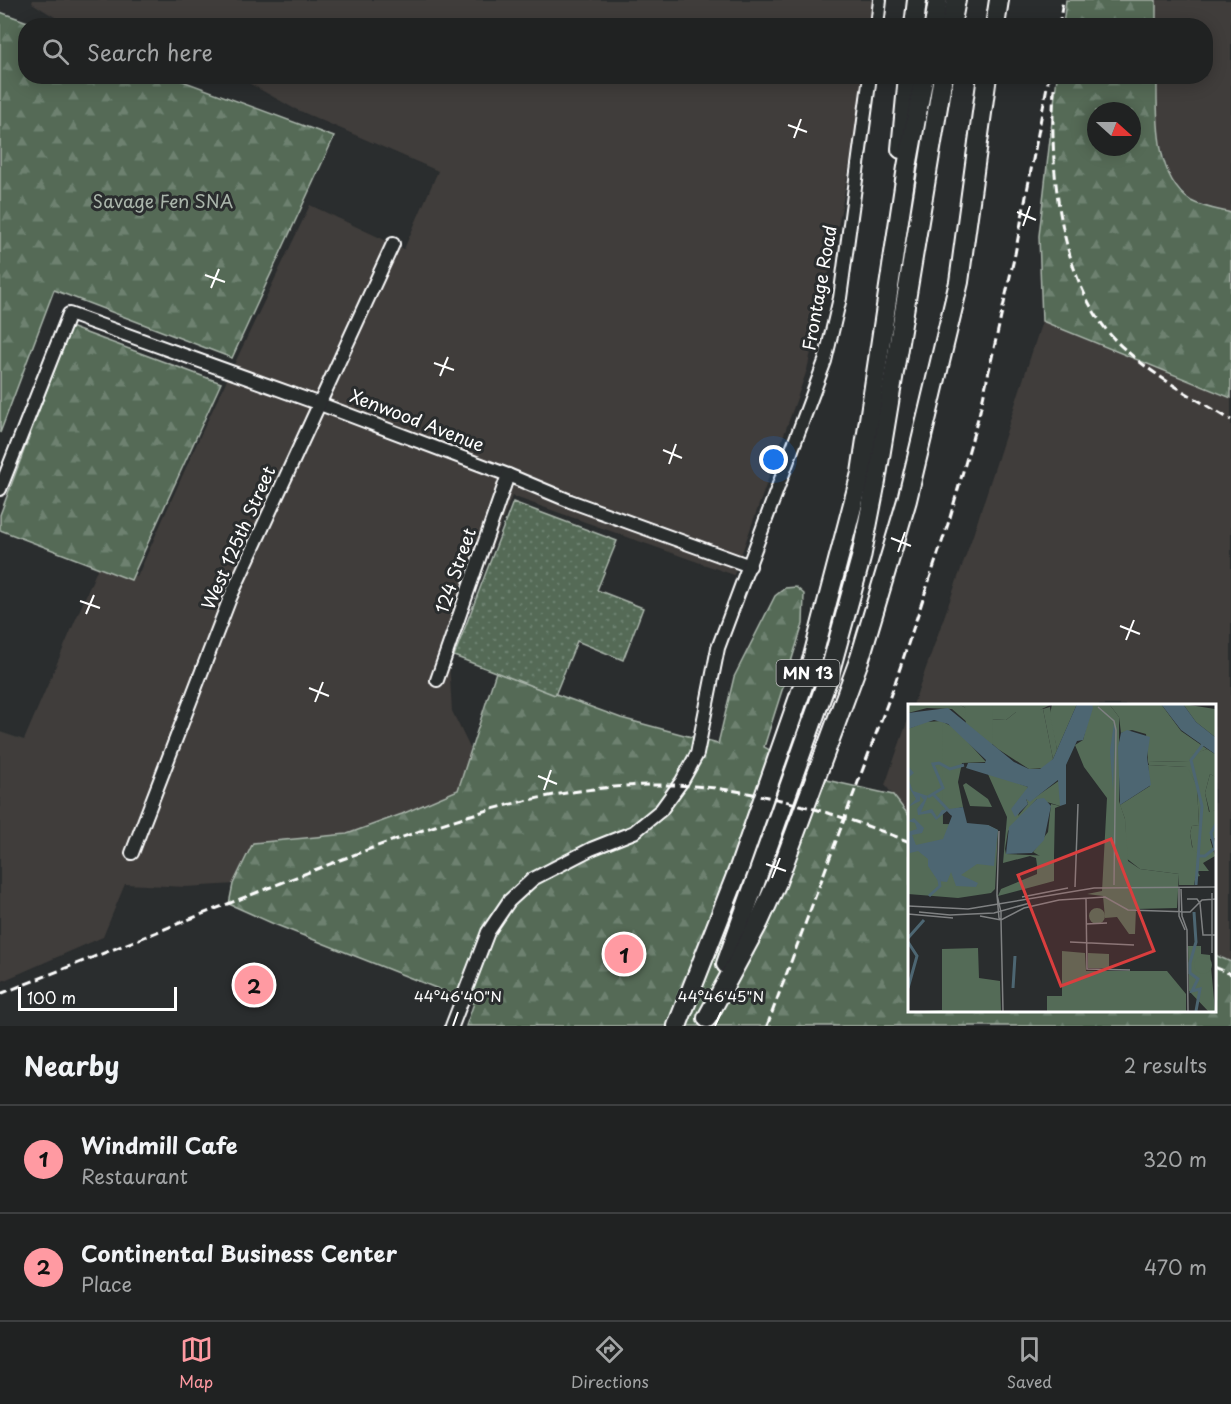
<!DOCTYPE html>
<html lang="en">
<head>
<meta charset="utf-8">
<style>
  :root { --surface:#202222; --page:#282a2a; --text:#f1f3f6; --muted:#a2a4a5; --line:#3d3f40; --accent:#ff9aa2 }
  body { margin:0; font-family:"Playpen Sans",sans-serif; background:var(--page); color:var(--text) }
  .compass { position:absolute; left:1087px; top:102px; width:54px; height:54px; border-radius:50%; background:var(--surface); box-shadow:0 3px 15px #0003; rotate:111deg }
  .scale { position:absolute; left:18px; bottom:15px; width:159px; box-sizing:border-box; padding-left:6px; border:3px solid #fff; border-top:0; font-size:16px; line-height:21px; white-space:nowrap; color:#fff; -webkit-text-stroke:4px #2a2d2e; paint-order:stroke }
  .you { position:absolute; left:774px; top:460px; width:21px; height:21px; margin:-15px; border:4px solid #fff; border-radius:50%; background:#1a73e8; box-shadow:0 0 0 9px #1a73e833 }
  .badge { display:grid; place-items:center; width:39px; height:39px; border-radius:50%; background:var(--accent); color:#111; font-size:20px; font-weight:700 }
  .pin { position:absolute; translate:-50% -50%; border:3px solid #fff; box-shadow:0 2px 6px #0006 }
  .list { margin:0; padding:0; list-style:none }
  h2 { display:flex; justify-content:space-between; align-items:center; height:78px; margin:0; padding:0 24px; font-size:26px }
  h2 small { font-size:20px; font-weight:400; color:var(--muted) }
  .list li { display:grid; grid-template-columns:39px 1fr auto; gap:18px; align-items:center; box-sizing:border-box; height:108px; padding:0 24px; border-top:2px solid var(--line) }
  .list b { display:block; font-size:22px; white-space:nowrap }
  .list p { margin:0; font-size:20px; white-space:nowrap; color:var(--muted) }
  .list em { font-size:20px; font-style:normal; color:var(--muted) }
  .icon { flex:none; width:33px; height:33px; fill:none; stroke:currentColor; stroke-width:2; stroke-linecap:round; stroke-linejoin:round }
  .map { position:relative; flex:none; width:1231px; height:1026px; overflow:hidden }
  .search { position:absolute; background:var(--surface); box-shadow:0 3px 15px #0003; left:18px; right:18px; top:18px; height:66px; display:flex; align-items:center; gap:15px; box-sizing:border-box; padding:0 21px; border-radius:24px; color:var(--muted); font-size:22px }
  .sheet { height:294px; background:var(--surface) }
  nav { display:flex; justify-content:space-around; align-items:center; box-sizing:border-box; height:84px; border-top:2px solid var(--line); background:var(--surface); font-size:16px; color:var(--muted) }
  nav a { display:grid; justify-items:center; gap:3px }
  nav .on { color:var(--accent) }
  .map>svg:first-child { display:block }
  .built { fill:#3f3c3a }
  .forest { fill:url(#forest-firs); stroke:#aab5ab; stroke-width:1.5; fill-rule:evenodd }
  .park { fill:url(#park-dots); stroke:#aab5ab; stroke-width:1.5 }
  .lines { fill:none; stroke-linecap:round; stroke-linejoin:round }
  .minor-casing { stroke:#fff; stroke-width:16 }
  .highway-casing { stroke:#fff; stroke-width:22 }
  .minor { stroke:#2a2d2e; stroke-width:12 }
  .highway { stroke:#2a2d2e; stroke-width:18 }
  .rail { stroke:#fff; stroke-width:3; stroke-dasharray:9 4.5; stroke-linecap:butt }
  .ticks { fill:none; stroke:#fff; stroke-width:2 }
  .labels { text-anchor:middle; stroke-width:6; stroke-linejoin:round; paint-order:stroke }
  .shield { fill:#2a2d2e; stroke:#bfc0c0; stroke-width:1.5 }
  .shield-label { font-size:16px; font-weight:bold; fill:#fff }
  .park-label { font-size:18px; fill:#aab5ab; stroke:#2a2d2e }
  .street-label { font-size:18px; fill:#fff; stroke:#2a2d2e }
  .inset-river { fill:none; stroke:#4d6672; stroke-width:3 }
  .inset-road { fill:none; stroke:#7f8182; stroke-width:1.5 }
  .view { fill:#da3e3e; fill-opacity:0.15; stroke:#da3e3e; stroke-width:3 }
  .inset-edge { fill:none; stroke:#fff; stroke-width:3 }
  .ticks-label { font-size:15px; text-anchor:middle; fill:#fff; stroke:#2a2d2e; stroke-width:6; stroke-linejoin:round; paint-order:stroke }
</style>
</head>
<body>
<div class="map">
<svg width="1231" height="1026" viewBox="0 0 1231 1026">
  <defs>
    <pattern id="forest-firs" width="22" height="20" patternUnits="userSpaceOnUse" patternTransform="scale(1.5)"><rect width="22" height="20" fill="#546b57"/><path d="M5 1l3.5 6h-7zM16 11l3.5 6h-7z" fill="#6e8170"/></pattern>
    <pattern id="park-dots" width="8" height="8" patternUnits="userSpaceOnUse" patternTransform="scale(1.5)"><rect width="8" height="8" fill="#546b57"/><path d="M2 2h.1M6 6h.1" fill="none" stroke="#6e8170" stroke-width="1.8" stroke-linecap="round"/></pattern>
  </defs>
  <rect width="100%" height="100%" fill="#2a2d2e"/>
  <filter id="ink" filterUnits="userSpaceOnUse"><feTurbulence type="fractalNoise" baseFrequency=".0167" numOctaves="2"/><feDisplacementMap in="SourceGraphic" scale="12" xChannelSelector="R" yChannelSelector="G"/><feConvolveMatrix kernelMatrix="1 2 1 2 8 2 1 2 1" color-interpolation-filters="sRGB"/></filter>
  <g filter="url(#ink)">
    <!-- built -->
    <g class="built">
      <polygon points="33,0 875,0 871,26 69,26 32,3"/>
      <polygon points="1156,0 1231,0 1231,213 1192,201 1170,180 1157,128 1157,77 1206,76 1206,26 1156,25"/>
      <polygon points="238,77 864,77 858,120 833,254 807,370 734,575 512,496 449,661 452,711 470,748 464,786 405,824 349,834 253,843 236,884 186,887 125,884 103,937 0,982 0,732 24,740 99,565 137,577 201,434 310,205 404,249 438,171 293,108"/>
      <polygon points="1042,321 1231,398 1231,962 1215,955 1214,705 913,705 974,532"/>
      <polygon points="910,714 910,817 885,785"/>
    </g>
    <!-- forest -->
    <g class="forest">
      <polygon points="1066,0 1156,0 1156,25 1063,25"/>
      <polygon points="0,12 36,25 26,26 26,76 172,77 334,137 232,358 54,290 0,433"/>
      <path d="M1057,77H1157C1157,115 1154,177 1191,201C1202,207 1219,210 1231,213V398L1042,321L1039,236ZM1096,111H1132V147H1096Z"/>
      <polygon points="70,327 221,383 131,580 0,530 0,515"/>
      <polygon points="796,587 804,594 803,624 764,747 822,779 893,795 910,817 910,1010 1214,1010 1215,955 1231,962 1231,1026 466,1026 474,1003 274,924 229,904 233,884 253,843 347,834 402,814 458,790 496,672 621,718 718,744 734,677 775,596 785,588"/>
    </g>
    <!-- park -->
    <polygon class="park" points="513,502 617,541 597,590 643,608 623,660 577,641 555,695 454,656"/>
    <g class="lines">
      <!-- minor casing -->
      <g class="minor-casing">
        <g id="minor">
          <polyline points="877,26 880,0"/>
          <polyline points="0,489 69,314 320,404 508,475 570,501 750,566"/>
          <polyline points="437,680 508,475"/>
          <polyline points="132,853 230,598 393,244"/>
          <polyline points="452,1026 488,932 509,901 533,879 591,849 634,832 661,810 682,781 697,754 718,648 825,361 840,298 870,76"/>
        </g>
      </g>
      <!-- highway casing -->
      <g class="highway-casing">
        <g id="highway">
          <polyline points="914,26 917,0"/>
          <polyline points="934,26 938,0"/>
          <polyline points="951,26 956,0"/>
          <polyline points="995,26 999,0"/>
          <polyline points="901,149 908,76"/>
          <polyline points="726,964 828,678 861,558 876,481 943,76"/>
          <polyline points="707,1018 759,922 777,882 860,658 907,500 959,282 987,76"/>
          <polyline points="677,1026 739,868 812,660 861,473 907,167 924,76"/>
        </g>
      </g>
      <!-- minor -->
      <use href="#minor" class="minor"/>
      <!-- highway -->
      <use href="#highway" class="highway"/>
      <!-- rail -->
      <g class="rail">
        <polyline points="1059,26 1063,0"/>
        <path d="M1054,88C1049,168 1059,284 1118,343C1151,375 1192,396 1231,420"/>
        <polyline points="1214,967 1231,974"/>
        <path d="M0,994C94,957 187,920 281,883C407,834 535,782 673,785C754,787 836,813 910,842"/>
        <polyline points="767,1026 895,683 949,521 980,411 1015,254 1049,76"/>
      </g>
    </g>
  </g>
  <!-- ticks -->
  <path class="ticks" d="M788,125L807,132M794,138L801,119M1017,212L1036,220M1023,226L1030,206M205,275L225,282M211,288L219,269M434,363L454,370M440,376L448,357M663,450L682,458M669,464L676,444M891,538L911,546M898,552L905,532M80,601L100,608M86,614L94,595M1120,626L1140,634M1126,640L1134,620M309,688L329,696M315,702L323,682M538,776L557,784M544,790L551,770M766,864L786,871M772,878L780,858M453,1026L458,1012M715,1026L721,1012"/>
  <g class="labels">
    <!-- shield labels -->
    <rect class="shield" x="776.5" y="660" width="63" height="26" rx="4.5"/>
    <g class="shield-label">
      <text x="808" y="679">MN 13</text>
    </g>
    <!-- park labels -->
    <g class="park-label">
      <text x="163" y="208">Savage Fen SNA</text>
    </g>
    <!-- street labels -->
    <g class="street-label">
      <text transform="translate(820 288) rotate(-80)" y="6">Frontage Road</text>
      <text transform="translate(417 421) rotate(21)" y="6">Xenwood Avenue</text>
      <text transform="translate(239 538) rotate(-66)" y="6">West 125th Street</text>
      <text transform="translate(456 571) rotate(-71)" y="6">124 Street</text>
    </g>
  </g>
  <!-- overview -->
  <g transform="translate(908 704)">
    <rect width="308" height="308" fill="#2a2d2e"/>
    <path d="M201,0H253L273,27L299,45L285,51L281,57L240,58L238,30L224,26L213,29L211,13ZM142,3L149,46L145,55L135,5ZM240,61L280,63L289,82L291,121L284,122L282,129L284,143L292,150L286,181H271V170L232,165L218,154L217,115L212,101L242,82Z" fill="#546b57"/>
    <path d="M0,0H50L80,15L98,16L108,8L135,5L145,55L138,64L121,65L90,45L44,5L19,4L0,9ZM144,0H169L149,46L142,11ZM184,0H201L211,13V97L217,115L220,157L232,165L271,170L269,204L228,205L227,230H221L209,213L197,214L195,192L179,190L194,187L199,94L176,63L167,41L175,36ZM275,0L307,5V33L288,18ZM33,17L47,24L78,58L54,59L50,78L55,103L42,106H34L0,25ZM299,45L307,50V73L302,70L297,89L301,108L307,106V134L302,135L307,152L295,159L301,167H289L292,172L287,173L291,150L285,146L282,129L284,122L291,121L289,82L279,63L241,61L240,58L281,57L282,51ZM79,68L120,83L110,112L120,100L118,95L122,97L152,76V102L129,95L100,127L97,145L98,150L146,152V177L90,192L93,185L129,170V161L128,154L122,152L95,159L99,113ZM58,79L80,95L84,103L62,102L55,81ZM70,244L71,274L92,277L93,307H15L34,306V245ZM154,247L177,249L178,267H259L278,290V307H102H139V292H154ZM180,249L201,250V264H180Z" fill="#546b57"/>
    <path d="M50,0H144L128,8H108L98,16L80,15ZM302,70L308,73L307,106L302,109L297,89ZM143,100L152,102L147,104L146,152H132L125,148L140,128Z" fill="#546b57"/>
    <path d="M57,0H85L84,50L58,25ZM34,17L35,120L80,121L90,126L87,185L83,189L50,194L0,190V25L17,18ZM181 212a8 8 0 1 1 16 0a8 8 0 1 1-16 0ZM280,242H293V250L302,251L307,307H300L281,287Z" fill="#546b57"/>
    <path d="M286 261a9 9 0 1 1 18 0a9 9 0 1 1-18 0Z" fill="#546b57"/>
    <path d="M169,0H184L185,4L175,36L169,37L158,61V100L152,102L150,76L122,98L118,95L120,100L107,113L103,105L120,83L58,64L60,59H77L78,56L40,20L26,16L0,25V9L40,4L106,58L121,65H132L145,55ZM253,0H275L288,18L307,33V50L273,26ZM206,19L207,25L205,86L202,47ZM219,26L242,33L239,53L243,81L212,101L210,43L213,29ZM0,62L6,69L0,74L5,87L20,92L13,108L24,105L29,113L34,106L55,103L59,119L80,121L90,126L86,162L69,160L53,171L70,179L68,183L48,182L43,168L39,178L30,177L20,162V155L10,147L2,149L0,128L9,125L7,119L0,117L6,114L16,124L14,129L4,131L8,141L35,135L44,112L39,107L28,116L23,109L10,111L9,105L16,96L12,92V97L0,103L8,95L0,82ZM136,94L143,102L136,136L124,149L98,150L101,123L129,95Z" fill="#4d6672"/>
    <path class="inset-river" d="M26,91L44,110M20,93L35,84L25,60L31,59L42,65L56,61M290,152H297L307,144L303,129L308,120M288,181L294,102L283,56L296,39M21,192L32,182L31,176M286,208L288,238L282,259V269L290,275L284,287L292,285L288,307M0,234L16,216M0,238L9,252L0,284M105,284L107,252"/>
    <path class="inset-road" d="M190,3L206,17L208,26L206,181M167,183L170,100M271,183V212L277,226M273,185L274,212L279,226L280,307M304,189V249M89,191L91,127M89,191L93,208V216L91,214ZM114,193L160,184M178,195L179,265L222,266M279,195H289L292,199L295,231H308M0,202L60,205L186,184L308,183M11,208L42,211L86,209L122,199M0,210L45,214M72,212L93,216L116,204L151,196L197,193L220,206L282,208L294,196L308,195M93,216L95,307M178,220L199,219M162,238L226,241"/>
    <path class="view" d="M203,135L246,247L153,282L110,171Z"/>
    <rect width="308" height="308" class="inset-edge"/>
  </g>
  <g class="ticks-label">
    <text x="458" y="1002">44°46'40"N</text>
    <text x="721" y="1002">44°46'45"N</text>
  </g>
</svg>
<svg class="compass" viewBox="-18 -18 36 36"><path d="M0-13l5 13h-10z" fill="#e53935"/><path d="M0 13l5-13h-10z" fill="#a2a4a5"/></svg>
<div class="scale">100 m</div>
<div class="you"></div>
<div class="pin badge" style="left:624px;top:954px">1</div>
<div class="pin badge" style="left:254px;top:985px">2</div>
<div class="search"><svg class="icon" aria-label="search" viewBox="0 0 24 24"><circle cx="10" cy="10" r="6"/><path d="M15 15l6 6"/></svg>Search here</div>
</div>
<section class="sheet">
<h2>Nearby<small>2 results</small></h2>
<ul class="list">
<li><span class="badge">1</span><div><b>Windmill Cafe</b><p>Restaurant</p></div><em>320 m</em></li>
<li><span class="badge">2</span><div><b>Continental Business Center</b><p>Place</p></div><em>470 m</em></li>
</ul>
</section>
<nav>
<a class="on"><svg class="icon" aria-label="map" viewBox="0 0 24 24"><path d="M3 6l6-2 6 2 6-2v14l-6 2-6-2-6 2zM9 4v14M15 6v14"/></svg>Map</a>
<a><svg class="icon" aria-label="directions" viewBox="0 0 24 24"><path d="M12 3l9 9-9 9-9-9zM9 14v-3h6M13 9l2 2-2 2"/></svg>Directions</a>
<a><svg class="icon" aria-label="saved" viewBox="0 0 24 24"><path d="M7 4h10v16l-5-4-5 4z"/></svg>Saved</a>
</nav>
</body>
</html>
